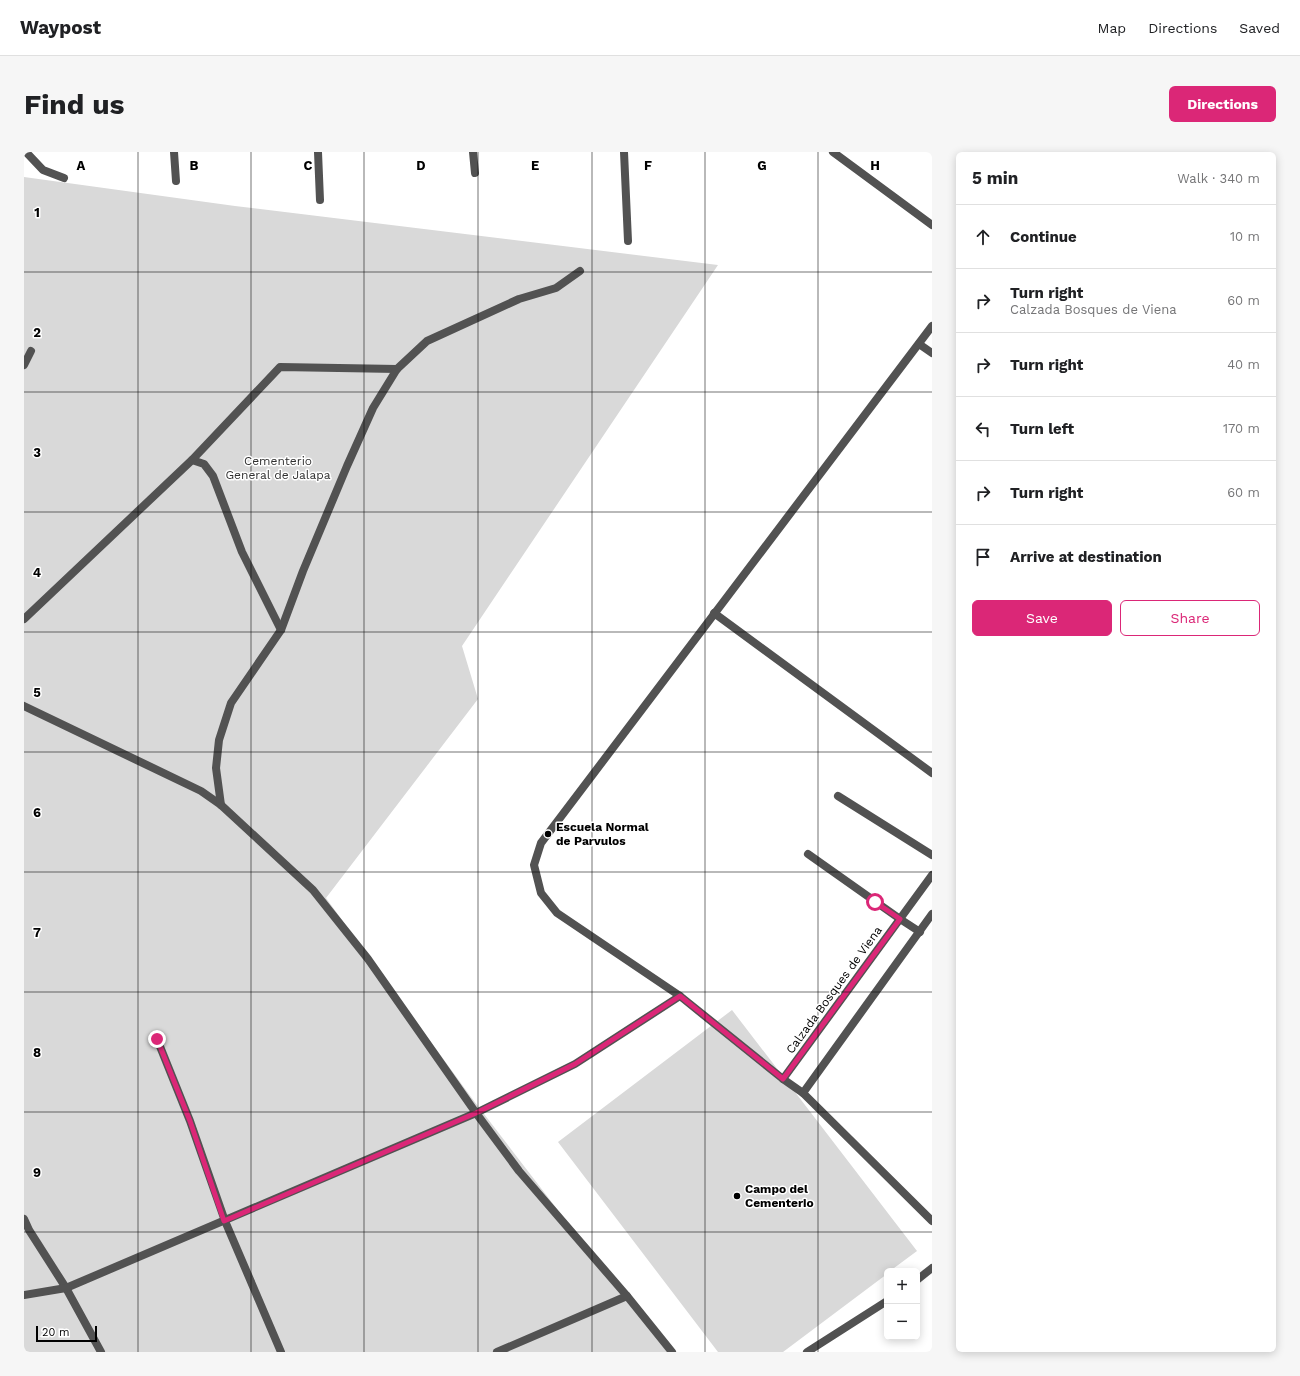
<!DOCTYPE html>
<html lang="en">
<head>
<meta charset="utf-8">
<style>
  :root { --surface:#fff; --page:#f6f6f6; --text:#202124; --muted:#757577; --line:#e0e0e0; --accent:#db2777 }
  body { margin:0; font-family:"Work Sans",sans-serif; background:var(--page); color:var(--text) }
  .controls { position:absolute; right:12px; bottom:12px; display:grid; overflow:hidden; border-radius:6px; box-shadow:0 2px 10px #0003 }
  .controls button { width:36px; height:36px; display:grid; place-items:center; padding:0; border:0; border-bottom:1px solid var(--line); background:var(--surface); color:var(--text); font:20px sans-serif }
  .scale { position:absolute; left:12px; bottom:10px; width:61px; box-sizing:border-box; padding-left:4px; border:2px solid #000; border-top:0; font-size:11px; line-height:14px; white-space:nowrap; color:#000; -webkit-text-stroke:3px #fff; paint-order:stroke }
  .stop { position:absolute; width:12px; height:12px; margin:-9px; border:3px solid #db2777; border-radius:50%; background:#fff }
  .stop.end { background:#db2777; border-color:#fff; box-shadow:0 1px 4px #0008 }
  .list { margin:0; padding:0; list-style:none }
  h2 { display:flex; justify-content:space-between; align-items:center; height:52px; margin:0; padding:0 16px; font-size:17px }
  h2 small { font-size:13px; font-weight:400; color:var(--muted) }
  .list li { display:grid; grid-template-columns:26px 1fr auto; gap:12px; align-items:center; box-sizing:border-box; height:64px; padding:0 16px; border-top:1px solid var(--line) }
  .list b { display:block; font-size:15px; white-space:nowrap }
  .list p { margin:0; font-size:13px; white-space:nowrap; color:var(--muted) }
  .list em { font-size:13px; font-style:normal; color:var(--muted) }
  .actions { display:flex; gap:8px; padding:12px 16px }
  .actions a { flex:1; padding:9px 0; border:1px solid var(--accent); border-radius:6px; text-align:center; font-size:14px; color:var(--accent) }
  .actions .main { background:var(--accent); color:#fff }
  .icon { flex:none; width:22px; height:22px; fill:none; stroke:currentColor; stroke-width:2; stroke-linecap:round; stroke-linejoin:round }
  .map { position:relative; flex:none; width:908px; height:1200px; overflow:hidden; border-radius:6px }
  header { display:flex; align-items:center; gap:24px; box-sizing:border-box; height:56px; padding:0 20px; background:var(--surface); border-bottom:1px solid var(--line) }
  header strong { font-size:19px }
  nav { display:flex; gap:22px; margin-inline-start:auto; font-size:14px }
  .intro { display:flex; align-items:center; justify-content:space-between; box-sizing:border-box; height:96px; padding:0 24px }
  h1 { margin:0; font-size:28px }
  .button { padding:10px 18px; border-radius:6px; background:var(--accent); color:#fff; font-size:14px; font-weight:700 }
  main { display:flex; gap:24px; padding:0 24px }
  aside { flex:1; background:var(--surface); border-radius:6px; box-shadow:0 2px 10px #0003 }
  .map>svg:first-child { display:block }
  .green { fill:#d9d9d9 }
  .lines { fill:none; stroke-linecap:round; stroke-linejoin:round }
  .lane { stroke:#525252; stroke-width:8 }
  .street { stroke:#525252; stroke-width:8 }
  .route { stroke:#db2777; stroke-width:5 }
  .grid { fill:none; stroke:#000; stroke-width:1; stroke-opacity:0.55 }
  .poi-dot { fill:#000; stroke:#fff; stroke-width:1.5 }
  .labels { text-anchor:middle; stroke-width:3; stroke-linejoin:round; paint-order:stroke }
  .park-label { font-size:12px; fill:#303030; stroke:#fff }
  .poi-label { font-size:12px; font-weight:bold; fill:#000; stroke:#fff; text-anchor:start }
  .street-label { font-size:12px; fill:#000; stroke:#fff }
  .grid-label { font-size:13px; text-anchor:middle; font-weight:bold; fill:#000; stroke:#fff; stroke-width:3; stroke-linejoin:round; paint-order:stroke }
</style>
</head>
<body>
<header>
<strong>Waypost</strong>
<nav><a>Map</a><a>Directions</a><a>Saved</a></nav>
</header>
<div class="intro"><h1>Find us</h1><a class="button">Directions</a></div>
<main>
<div class="map">
<svg width="908" height="1200" viewBox="0 0 908 1200">
  <rect width="100%" height="100%" fill="#fff"/>
  <!-- green -->
  <g class="green">
    <polygon points="0,25 211,54 694,113 438,494 454,547 302,746 447,945 643,1200 0,1200"/>
    <polygon points="708,858 893,1099 866,1119 863,1119 863,1122 759,1200 694,1200 534,990"/>
  </g>
  <g class="lines">
    <!-- lane -->
    <g class="lane">
      <polyline points="809,0 908,73"/>
      <polyline points="0,213 7,199"/>
      <polyline points="168,308 180,312 189,324 218,400 257,478"/>
      <polyline points="0,467 168,308 256,215 373,217"/>
      <polyline points="0,554 177,639 197,653 289,738 344,807 452,961 495,1019 603,1144 648,1200"/>
      <polyline points="197,653 192,616 195,588 207,551 257,478 279,419 323,314 349,256 373,217 403,189 495,147 532,136 556,119"/>
      <polyline points="133,887 166,969 201,1069 257,1200"/>
      <polyline points="0,1067 5,1078 42,1136 77,1200"/>
      <polyline points="0,1143 42,1136 452,961 551,912 656,844"/>
      <polyline points="473,1200 603,1144"/>
    </g>
    <!-- street -->
    <g class="street">
      <polyline points="2,0 19,18 40,26"/>
      <polyline points="150,0 152,29"/>
      <polyline points="294,0 296,48"/>
      <polyline points="449,0 451,21"/>
      <polyline points="600,0 604,89"/>
      <polyline points="908,174 517,691 510,713 517,741 533,761 656,844 759,927 779,941 908,1069"/>
      <polyline points="895,192 908,201"/>
      <polyline points="690,461 908,621"/>
      <polyline points="814,644 908,703"/>
      <polyline points="784,702 876,767 896,780"/>
      <polyline points="759,927 908,723"/>
      <polyline points="779,941 908,762"/>
      <polyline points="893,1128 908,1116"/>
      <polyline points="783,1200 863,1149"/>
    </g>
  </g>
  <g class="lines">
    <!-- route -->
    <polyline class="route" points="133,887 166,969 200,1069 452,961 551,912 656,844 759,927 876,767 851,750"/>
  </g>
  <!-- grid -->
  <path class="grid" d="M114,0V1200M227,0V1200M340,0V1200M454,0V1200M568,0V1200M681,0V1200M794,0V1200M0,120H908M0,240H908M0,360H908M0,480H908M0,600H908M0,720H908M0,840H908M0,960H908M0,1080H908"/>
  <!-- markers -->
  <g class="poi-dot">
    <circle cx="524" cy="682" r="4"/>
    <circle cx="713" cy="1044" r="4"/>
  </g>
  <g class="labels">
    <!-- park labels -->
    <g class="park-label">
      <text x="254" y="313">Cementerio<tspan x="254" dy="14">General de Jalapa</tspan></text>
    </g>
    <!-- poi labels -->
    <g class="poi-label">
      <text x="532" y="679">Escuela Normal<tspan x="532" dy="14">de Parvulos</tspan></text>
      <text x="721" y="1041">Campo del<tspan x="721" dy="14">Cementerio</tspan></text>
    </g>
    <!-- street labels -->
    <g class="street-label">
      <text transform="translate(810 838) rotate(-54)" y="4">Calzada Bosques de Viena</text>
    </g>
  </g>
  <g class="grid-label">
    <text x="57" y="18">A</text>
    <text x="170" y="18">B</text>
    <text x="284" y="18">C</text>
    <text x="397" y="18">D</text>
    <text x="511" y="18">E</text>
    <text x="624" y="18">F</text>
    <text x="738" y="18">G</text>
    <text x="851" y="18">H</text>
    <text x="13" y="65">1</text>
    <text x="13" y="185">2</text>
    <text x="13" y="305">3</text>
    <text x="13" y="425">4</text>
    <text x="13" y="545">5</text>
    <text x="13" y="665">6</text>
    <text x="13" y="785">7</text>
    <text x="13" y="905">8</text>
    <text x="13" y="1025">9</text>
  </g>
</svg>
<div class="controls">
<button>+</button>
<button>−</button>
</div>
<div class="scale">20 m</div>
<div class="stop" style="left:851px;top:750px"></div>
<div class="stop end" style="left:133px;top:887px"></div>
</div>
<aside>
<h2>5 min<small>Walk · 340 m</small></h2>
<ul class="list">
<li><svg class="icon" aria-label="ahead" viewBox="0 0 24 24"><path d="M12 20V5M6 11l6-6 6 6"/></svg><div><b>Continue</b></div><em>10 m</em></li>
<li><svg class="icon" aria-label="right" viewBox="0 0 24 24"><path d="M7 20v-9h11M14 6l5 5-5 5"/></svg><div><b>Turn right</b><p>Calzada Bosques de Viena</p></div><em>60 m</em></li>
<li><svg class="icon" aria-label="right" viewBox="0 0 24 24"><path d="M7 20v-9h11M14 6l5 5-5 5"/></svg><div><b>Turn right</b></div><em>40 m</em></li>
<li><svg class="icon" aria-label="left" viewBox="0 0 24 24"><path d="M17 20v-9H6M10 6l-5 5 5 5"/></svg><div><b>Turn left</b></div><em>170 m</em></li>
<li><svg class="icon" aria-label="right" viewBox="0 0 24 24"><path d="M7 20v-9h11M14 6l5 5-5 5"/></svg><div><b>Turn right</b></div><em>60 m</em></li>
<li><svg class="icon" aria-label="arrive" viewBox="0 0 24 24"><path d="M6 21V4h12l-3 4 3 4H6"/></svg><div><b>Arrive at destination</b></div></li>
</ul>
<div class="actions"><a class="main">Save</a><a>Share</a></div>
</aside>
</main>
</body>
</html>
